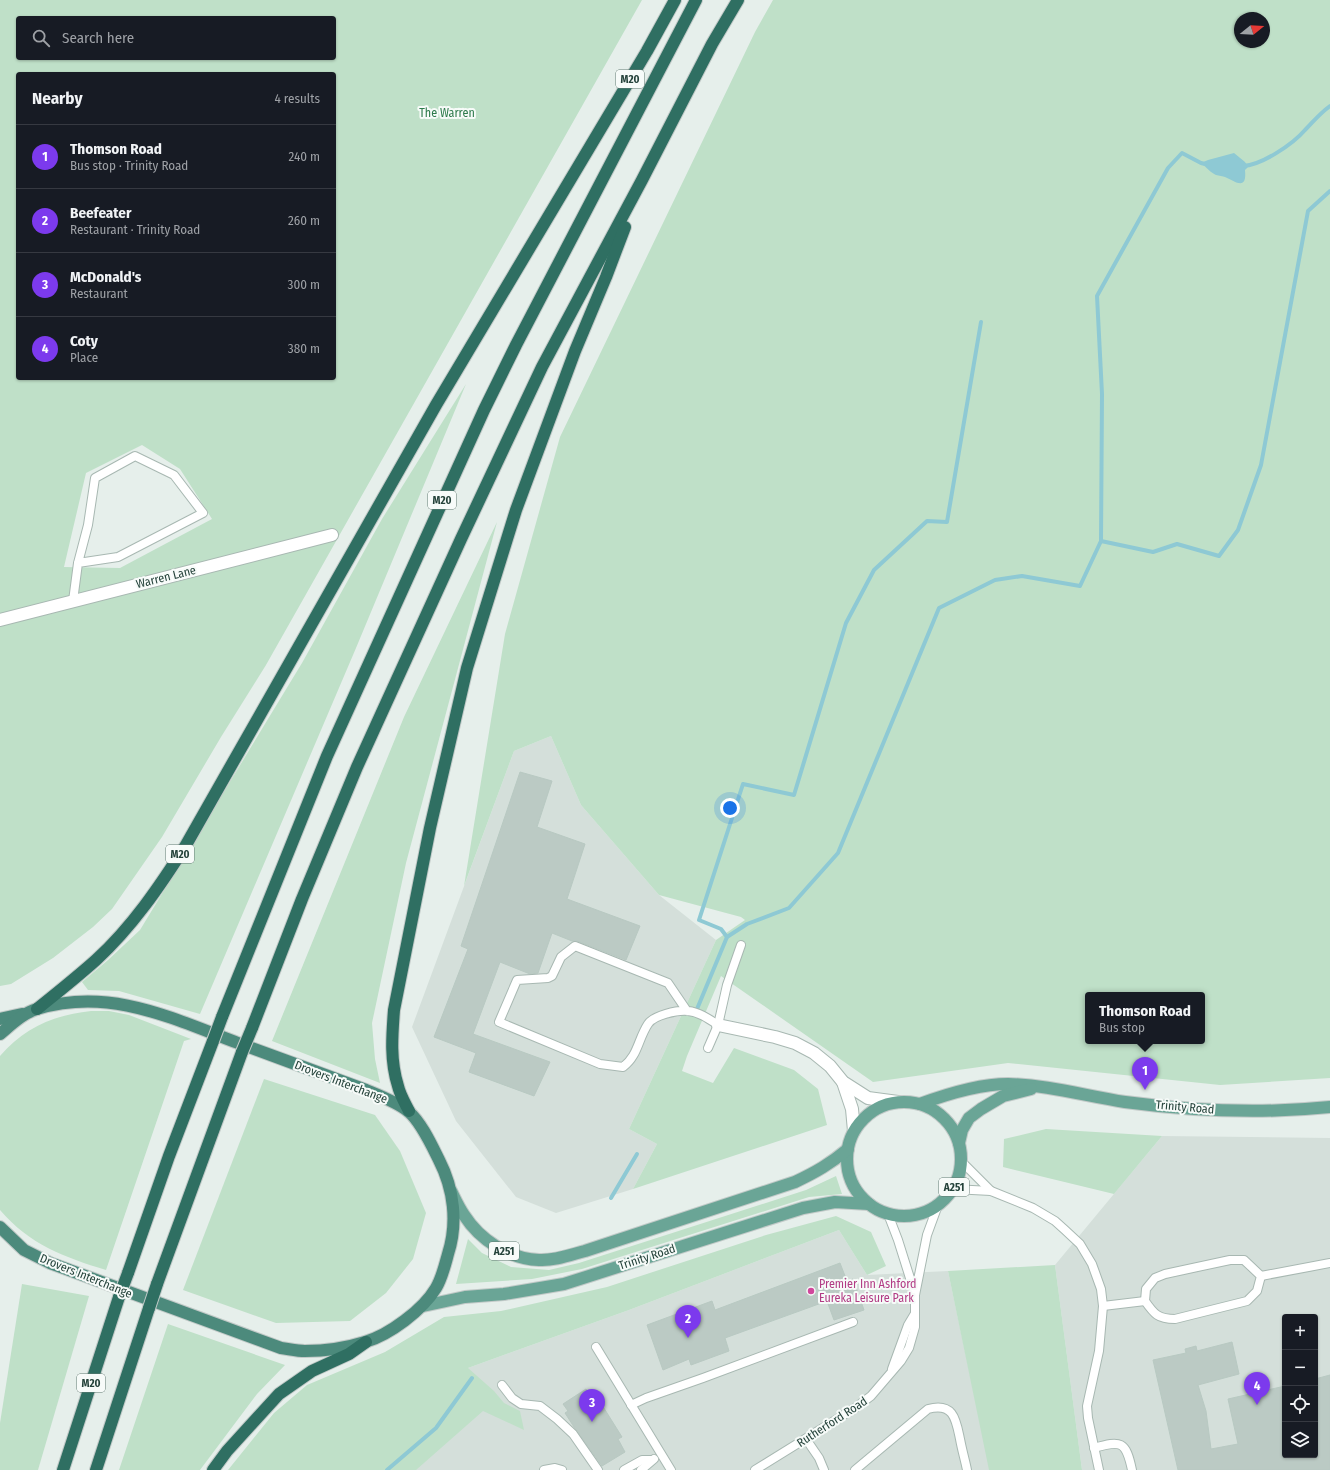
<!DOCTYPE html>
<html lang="en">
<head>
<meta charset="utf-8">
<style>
  :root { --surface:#171b24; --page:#20242c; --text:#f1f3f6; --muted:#9ea1a6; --line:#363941; --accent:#7c3aed }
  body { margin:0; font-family:"Fira Sans Condensed",sans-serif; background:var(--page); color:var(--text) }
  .controls { position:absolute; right:12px; bottom:12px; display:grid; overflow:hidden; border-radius:4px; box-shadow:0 1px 3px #0004 }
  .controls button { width:36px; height:36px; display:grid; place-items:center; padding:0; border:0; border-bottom:1px solid var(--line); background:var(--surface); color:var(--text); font:20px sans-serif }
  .compass { position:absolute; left:1234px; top:12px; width:36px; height:36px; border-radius:50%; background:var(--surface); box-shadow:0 1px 3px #0004; rotate:72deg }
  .you { position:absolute; left:730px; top:808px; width:14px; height:14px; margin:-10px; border:3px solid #fff; border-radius:50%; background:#1a73e8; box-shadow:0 0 0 6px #1a73e833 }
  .badge { display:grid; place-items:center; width:26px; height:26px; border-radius:50%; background:var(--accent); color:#fff; font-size:13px; font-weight:700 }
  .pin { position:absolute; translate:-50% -33px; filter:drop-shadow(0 1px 2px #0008) }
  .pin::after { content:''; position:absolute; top:21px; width:14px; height:12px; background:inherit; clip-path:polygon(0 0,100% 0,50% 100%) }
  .popup { position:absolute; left:1085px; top:992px; width:120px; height:52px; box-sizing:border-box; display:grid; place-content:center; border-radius:4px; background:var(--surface); filter:drop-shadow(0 1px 3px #0005); font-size:13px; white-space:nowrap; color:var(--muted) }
  .popup b { font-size:15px; color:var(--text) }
  .popup::after { content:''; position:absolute; left:50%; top:100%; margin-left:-8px; border:8px solid transparent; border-top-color:var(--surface) }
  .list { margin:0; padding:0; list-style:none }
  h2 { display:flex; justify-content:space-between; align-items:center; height:52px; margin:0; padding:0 16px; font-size:17px }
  h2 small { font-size:13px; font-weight:400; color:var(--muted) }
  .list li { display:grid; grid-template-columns:26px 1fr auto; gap:12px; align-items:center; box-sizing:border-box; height:64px; padding:0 16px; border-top:1px solid var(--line) }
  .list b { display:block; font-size:15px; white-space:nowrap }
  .list p { margin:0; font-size:13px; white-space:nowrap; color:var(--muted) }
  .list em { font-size:13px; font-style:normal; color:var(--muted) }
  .icon { flex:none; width:22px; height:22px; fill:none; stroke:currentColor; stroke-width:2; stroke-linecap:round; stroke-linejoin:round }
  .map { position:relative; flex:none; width:1330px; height:1470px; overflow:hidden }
  .search { position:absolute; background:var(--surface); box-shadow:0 1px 3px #0004; left:16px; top:16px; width:320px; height:44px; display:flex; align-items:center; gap:10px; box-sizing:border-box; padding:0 14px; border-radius:4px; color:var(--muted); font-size:15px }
  .panel { position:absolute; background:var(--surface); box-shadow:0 1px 3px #0004; left:16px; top:72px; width:320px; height:308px; border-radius:4px }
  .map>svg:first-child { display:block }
  .built { fill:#d4dfda; fill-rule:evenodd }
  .green { fill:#bfe0c8; fill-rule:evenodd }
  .water { fill:#8ec9d4 }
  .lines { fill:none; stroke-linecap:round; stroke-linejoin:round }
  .stream { stroke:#8ec9d4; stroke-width:4 }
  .building { fill:#bbcac4; stroke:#b8c9c2 }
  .service-casing { stroke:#a8b8b2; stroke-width:10 }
  .minor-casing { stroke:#a8b8b2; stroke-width:14 }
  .primary-casing { stroke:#c2cac8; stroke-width:14 }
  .trunk-casing { stroke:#c2cac8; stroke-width:14 }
  .motorway-casing { stroke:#c2cac8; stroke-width:14 }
  .service { stroke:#fff; stroke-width:8 }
  .minor { stroke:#fff; stroke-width:12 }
  .primary { stroke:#6aa596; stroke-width:12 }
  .trunk { stroke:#4c8a7c; stroke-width:12 }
  .motorway { stroke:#2f6f62; stroke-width:12 }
  .motorway-bridge-casing { stroke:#c2cac8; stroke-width:14; stroke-linecap:butt }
  .motorway-bridge { stroke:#2f6f62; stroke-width:12 }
  .hotel-dot { fill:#d1479c; stroke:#f7fbf9; stroke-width:1.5 }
  .labels { text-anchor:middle; stroke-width:4; stroke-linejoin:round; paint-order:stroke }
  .shield { fill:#f7fbf9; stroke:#637a73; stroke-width:1 }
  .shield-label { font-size:11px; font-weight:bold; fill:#24423a }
  .park-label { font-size:12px; fill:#2d7a4b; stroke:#f7fbf9 }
  .street-label { font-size:12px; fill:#24423a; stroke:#f7fbf9 }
  .hotel-label { font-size:12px; fill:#b23c85; stroke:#f7fbf9; text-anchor:start }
</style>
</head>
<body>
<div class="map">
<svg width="1330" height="1470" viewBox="0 0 1330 1470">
  <rect width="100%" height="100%" fill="#e6efeb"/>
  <!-- built -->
  <g class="built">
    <polygon points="551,736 581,805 659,895 716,940 629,1129 657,1144 633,1189 556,1213 516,1197 456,1121 412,1027 514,751"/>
    <path d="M1162,1136L1330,1138V1470H1082L1055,1265ZM1285,1317H1315V1455H1285Z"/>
    <polygon points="839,1230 867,1275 948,1271 990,1470 388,1470 468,1368 629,1310"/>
  </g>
  <!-- green -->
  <g class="green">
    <path d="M0,0H642L266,665L221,737L162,837L112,909L93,927L53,958L11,984L0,986ZM18,18H334V58H18ZM18,74H334V378H18ZM142,445L180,469L212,519L120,568L64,567L86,473Z"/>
    <path d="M773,0H1330V1078L1220,1085L1008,1063L873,1082L721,976L687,1056L682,1071L713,1083L734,1048L794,1070L818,1089L827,1125L633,1189L657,1144L629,1129L716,940L745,920L741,917L659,895L581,805L551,736L514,751L464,886L505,634L560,437L755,32ZM1240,18H1264V42H1240ZM1088,995H1202V1041H1088Z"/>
    <polygon points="466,384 356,648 200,1014 119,991 88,990 82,982 108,960 140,930 302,663 382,519"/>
    <polygon points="497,522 406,863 372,1023 375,1059 380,1083 272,1041 404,717"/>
    <path d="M91,1011H109L129,1015L191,1039L184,1041L106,1270C64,1257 30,1245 0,1210V1056C25,1027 54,1015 91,1011Z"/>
    <polygon points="264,1079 375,1115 400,1151 426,1213 413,1259 386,1293 350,1321 276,1323 183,1290"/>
    <polygon points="1046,1129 1162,1136 1114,1194 1003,1167 1004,1139"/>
    <polygon points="836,1176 842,1194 809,1197 582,1269 532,1279 456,1284 468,1239 482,1253 511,1267 549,1270 579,1263 806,1190"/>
    <polygon points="836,1216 871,1232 886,1266 867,1275 839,1230 629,1310 468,1368 494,1391 504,1403 520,1411 524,1430 483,1411 416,1470 228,1470 274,1413 307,1385 385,1352 444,1317 501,1311 607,1287 766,1235"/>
    <polygon points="1055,1265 1082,1470 989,1470 948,1271"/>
    <polygon points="22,1284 89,1296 38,1470 0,1470 0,1423"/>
    <polygon points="168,1324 285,1365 257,1394 200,1470 119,1470"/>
  </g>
  <!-- water -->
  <path class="water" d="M1234,153L1245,162L1248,167L1245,170C1247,191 1236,182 1225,177C1223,176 1219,176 1216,175C1211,173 1206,167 1201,163L1208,160Z"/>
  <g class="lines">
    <!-- stream -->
    <g class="stream">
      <path d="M1243,166C1262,165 1293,144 1305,130C1314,121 1319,114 1330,106"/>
      <polyline points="1101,541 1153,552 1177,544 1219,556 1238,530 1261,465 1308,211 1330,191"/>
      <polyline points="727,937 721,929 699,920 743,784 794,795 846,623 874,570 927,521 947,522 981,322"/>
      <polyline points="697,1009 727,937 747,924 789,908 838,853 939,608 995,580 1022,576 1080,586 1101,541 1102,394 1097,296 1168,168 1182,153 1201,163 1205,164"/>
      <polyline points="611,1198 637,1154"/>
      <polyline points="387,1470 436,1428 472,1378"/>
    </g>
  </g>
  <!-- building -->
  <g class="building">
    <polygon points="520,772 552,781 537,827 585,844 567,899 640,926 626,960 577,941 572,941 552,933 538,973 530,974 500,962 473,1034 550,1062 534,1096 469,1072 476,1053 434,1037 468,949 461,946"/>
    <polygon points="840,1263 847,1281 853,1279 864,1310 834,1320 827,1301 725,1338 729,1351 691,1365 689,1359 663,1370 647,1325 712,1301 715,1310"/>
    <polygon points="1232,1342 1239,1374 1198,1385 1206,1411 1211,1449 1238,1444 1228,1399 1285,1386 1285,1455 1315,1455 1315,1379 1330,1375 1330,1470 1178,1470 1153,1360 1186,1353 1185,1349 1196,1346 1197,1351"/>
    <polygon points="586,1389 598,1408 602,1405 622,1437 618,1439 625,1452 602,1466 574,1427 565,1413 568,1411 563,1404"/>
  </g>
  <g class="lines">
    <!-- service casing -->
    <g class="service-casing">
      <g id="service">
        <polyline points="73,601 78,563 88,525 95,478 135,456 174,475 203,513 118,557 78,563"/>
        <path d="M687,1011L668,983L575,946L561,957L552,976L548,978L517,980L499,1022L600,1064L623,1067C638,1056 638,1039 648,1024C654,1015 677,1010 688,1011C699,1012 709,1019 718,1025"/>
        <polyline points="708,1048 718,1025 727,985 741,945"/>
        <polyline points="961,1161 991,1191"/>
        <polyline points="953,1189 991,1191 1033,1208 1055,1221 1065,1230 1080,1244 1092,1264 1101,1289 1103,1306 1099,1351 1087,1406 1088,1418 1099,1470"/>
        <polyline points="888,1214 898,1240 915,1294"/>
        <path d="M1230,1260H1244L1261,1276L1257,1291L1247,1301L1175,1319C1158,1319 1154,1314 1145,1301L1146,1289L1155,1278L1165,1274Z"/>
        <polyline points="1261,1276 1330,1263"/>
        <polyline points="1103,1306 1145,1301"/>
        <polyline points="596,1347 671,1470"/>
        <polyline points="892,1369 908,1325 914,1315"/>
        <polyline points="502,1385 512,1398 521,1404 540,1406 557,1419 573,1434 598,1470"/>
        <polyline points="631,1405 646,1398 703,1378 853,1322"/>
        <polyline points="806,1439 819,1458 824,1470"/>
        <path d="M1094,1448C1121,1440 1126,1441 1132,1470"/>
        <polyline points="544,1470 555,1468 562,1470"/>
        <polyline points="624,1470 642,1460 651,1460"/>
        <polyline points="641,1470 654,1459"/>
        <polyline points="755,1470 855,1408 871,1396 901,1361 909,1348 915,1327 915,1295 927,1235 938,1205"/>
        <path d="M855,1470L928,1409C954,1402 956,1420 960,1439C962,1450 965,1460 967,1470"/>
      </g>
    </g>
    <!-- minor casing -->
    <g class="minor-casing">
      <g id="minor">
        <polyline points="0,620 332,535"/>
        <polyline points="718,1025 775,1037 795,1043 814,1053 830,1066 843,1082 868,1098 898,1102"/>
        <polyline points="843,1082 852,1109 854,1131"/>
      </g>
    </g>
    <!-- primary casing -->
    <g class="primary-casing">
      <g id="primary">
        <circle cx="904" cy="1159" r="57"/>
        <path d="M920,1104C947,1094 980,1084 1008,1084C1048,1085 1086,1096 1125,1102C1193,1111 1262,1114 1330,1107"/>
        <polyline points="959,1143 962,1130 969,1118 981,1109 1003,1096 1031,1089"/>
        <path d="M451,1191C455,1199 459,1208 464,1215C480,1240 509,1259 539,1260C554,1261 570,1255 585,1251L795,1182C816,1172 830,1164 848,1149"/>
        <polyline points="423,1306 465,1297 504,1294 564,1284 803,1208 835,1202 869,1204"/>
      </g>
    </g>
    <!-- trunk casing -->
    <g class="trunk-casing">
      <g id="trunk">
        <polyline points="0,1019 22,1014"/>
        <path d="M0,1034C11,1025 23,1013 37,1009C110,987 171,1018 238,1043C281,1059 323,1074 366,1090C378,1095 399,1103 409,1112C421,1122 432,1146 439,1160C454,1189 458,1223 448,1254C445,1265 442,1278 436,1288C423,1310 389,1335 365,1342C346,1348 325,1351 305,1351C297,1351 289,1349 281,1348L50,1263L24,1250L0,1227"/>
      </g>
    </g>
    <!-- motorway casing -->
    <g class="motorway-casing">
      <g id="motorway">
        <path d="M37,1009C57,993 77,977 96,960C132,927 160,886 186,845L436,405L647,51L675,0"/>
        <polyline points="222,1017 327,756 484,410 516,345 696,0"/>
        <polyline points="252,1028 302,899 357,767 461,539 542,367 642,180 712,44 738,0"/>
        <path d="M409,1111C405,1103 400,1095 398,1086C390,1061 392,1036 394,1010L430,828L467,668L516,510L575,351L606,277L625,227"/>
        <polyline points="128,1273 169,1156 213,1041"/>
        <polyline points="157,1284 242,1052"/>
        <polyline points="63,1470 119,1297"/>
        <polyline points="96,1470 149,1308"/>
        <polyline points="213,1470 227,1451 279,1394 312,1371 349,1354 366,1342"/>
      </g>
    </g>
    <!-- service -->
    <use href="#service" class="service"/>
    <!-- minor -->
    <use href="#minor" class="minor"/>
    <!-- primary -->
    <use href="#primary" class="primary"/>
    <!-- trunk -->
    <use href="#trunk" class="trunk"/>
    <!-- motorway -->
    <use href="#motorway" class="motorway"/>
    <!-- motorway-bridge casing -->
    <g class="motorway-bridge-casing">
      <g id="motorway-bridge">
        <polyline points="213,1041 222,1017"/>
        <polyline points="242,1052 252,1028"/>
        <polyline points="119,1297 128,1273"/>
        <polyline points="149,1308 157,1284"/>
      </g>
    </g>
    <!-- motorway-bridge -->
    <use href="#motorway-bridge" class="motorway-bridge"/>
  </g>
  <!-- markers -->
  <circle class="hotel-dot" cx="811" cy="1291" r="4"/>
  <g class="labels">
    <!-- shield labels -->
    <g class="shield">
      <rect x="616" y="70" width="28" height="18" rx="3"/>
      <rect x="428" y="491" width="28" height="18" rx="3"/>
      <rect x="166" y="845" width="28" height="18" rx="3"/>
      <rect x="939" y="1178" width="30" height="18" rx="3"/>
      <rect x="489" y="1242" width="30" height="18" rx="3"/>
      <rect x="77" y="1374" width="28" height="18" rx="3"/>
    </g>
    <g class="shield-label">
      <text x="630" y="83">M20</text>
      <text x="442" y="504">M20</text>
      <text x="180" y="858">M20</text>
      <text x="954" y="1191">A251</text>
      <text x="504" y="1255">A251</text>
      <text x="91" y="1387">M20</text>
    </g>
    <!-- park labels -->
    <g class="park-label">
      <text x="447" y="117">The Warren</text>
    </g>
    <!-- street labels -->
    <g class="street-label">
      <text transform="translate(166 577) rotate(-14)" y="4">Warren Lane</text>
      <text transform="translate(341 1082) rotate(21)" y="4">Drovers Interchange</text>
      <text transform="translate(1185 1107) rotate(5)" y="4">Trinity Road</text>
      <text transform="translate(647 1257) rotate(-18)" y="4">Trinity Road</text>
      <text transform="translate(86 1276) rotate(22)" y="4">Drovers Interchange</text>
      <text transform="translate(832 1422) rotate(-33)" y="4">Rutherford Road</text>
    </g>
    <!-- hotel labels -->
    <g class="hotel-label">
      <text x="819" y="1288">Premier Inn Ashford<tspan x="819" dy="14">Eureka Leisure Park</tspan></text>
    </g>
  </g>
</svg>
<div class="controls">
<button>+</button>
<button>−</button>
<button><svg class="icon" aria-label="locate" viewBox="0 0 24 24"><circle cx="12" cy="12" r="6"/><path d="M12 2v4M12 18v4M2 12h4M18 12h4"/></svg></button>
<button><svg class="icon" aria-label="layers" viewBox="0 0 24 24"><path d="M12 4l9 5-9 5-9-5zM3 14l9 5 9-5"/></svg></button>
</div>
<svg class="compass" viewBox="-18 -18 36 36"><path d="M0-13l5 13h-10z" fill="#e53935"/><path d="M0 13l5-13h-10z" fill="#9ea1a6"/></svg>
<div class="you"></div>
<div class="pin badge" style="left:1145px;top:1090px">1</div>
<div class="popup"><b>Thomson Road</b>Bus stop</div>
<div class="pin badge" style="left:688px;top:1338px">2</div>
<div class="pin badge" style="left:592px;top:1422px">3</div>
<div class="pin badge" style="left:1257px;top:1405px">4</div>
<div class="search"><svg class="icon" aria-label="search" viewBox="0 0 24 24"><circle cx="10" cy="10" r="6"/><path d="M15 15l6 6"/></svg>Search here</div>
<section class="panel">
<h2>Nearby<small>4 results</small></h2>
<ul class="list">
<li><span class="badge">1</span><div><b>Thomson Road</b><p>Bus stop · Trinity Road</p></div><em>240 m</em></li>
<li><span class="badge">2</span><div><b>Beefeater</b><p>Restaurant · Trinity Road</p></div><em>260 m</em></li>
<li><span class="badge">3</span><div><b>McDonald's</b><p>Restaurant</p></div><em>300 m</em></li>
<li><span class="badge">4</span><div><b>Coty</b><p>Place</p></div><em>380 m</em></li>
</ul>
</section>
</div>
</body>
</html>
